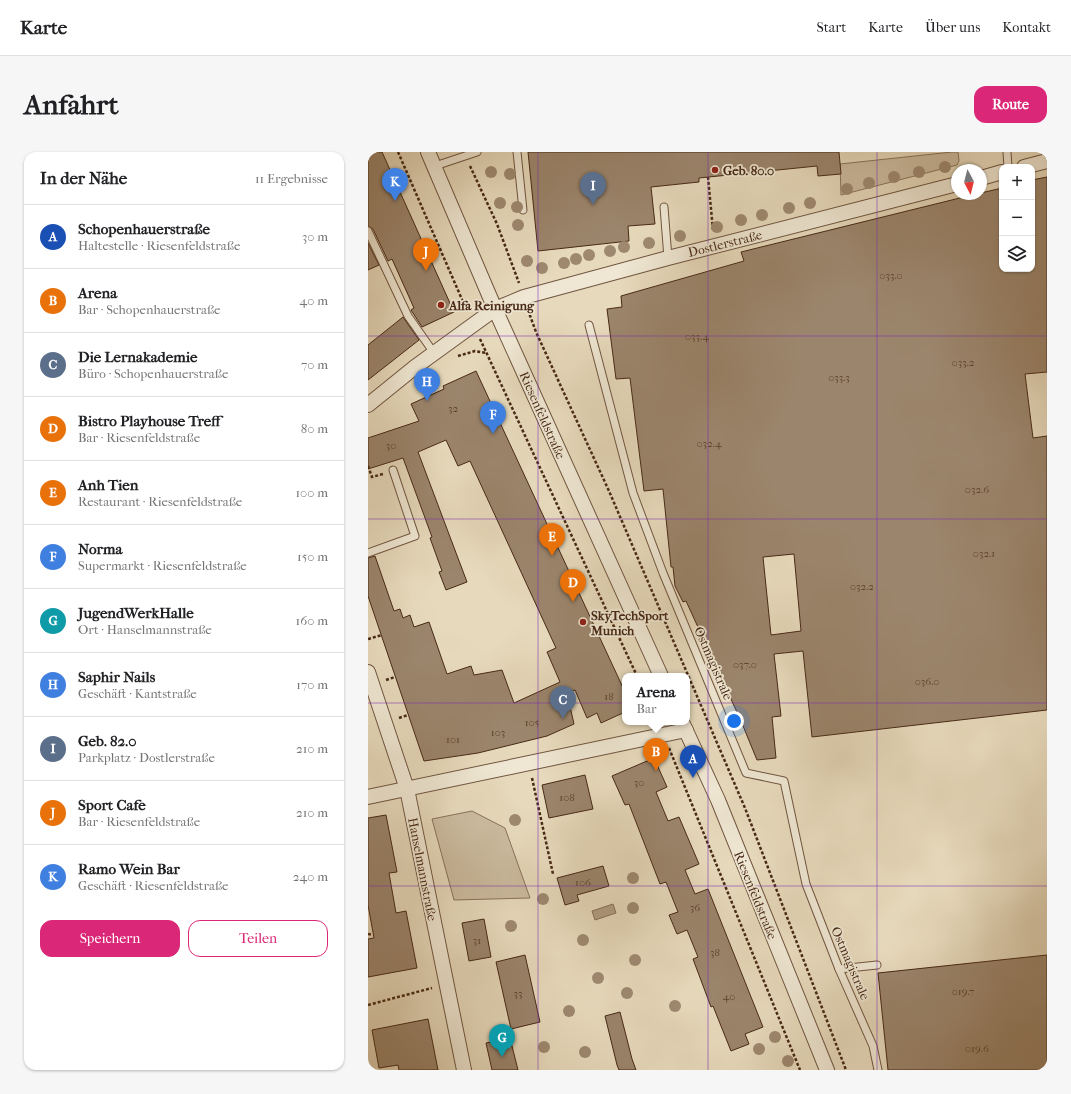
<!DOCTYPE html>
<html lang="de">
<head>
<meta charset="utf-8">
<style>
  :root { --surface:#fff; --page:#f6f6f6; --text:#202124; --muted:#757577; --line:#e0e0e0; --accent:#db2777 }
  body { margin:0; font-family:"IM FELL French Canon",serif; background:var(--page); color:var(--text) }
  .controls { position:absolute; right:12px; top:12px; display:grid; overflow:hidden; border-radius:8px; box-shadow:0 1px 3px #0004 }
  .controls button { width:36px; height:36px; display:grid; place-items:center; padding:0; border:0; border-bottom:1px solid var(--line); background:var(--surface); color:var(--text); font:20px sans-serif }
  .compass { position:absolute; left:583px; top:12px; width:36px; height:36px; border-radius:50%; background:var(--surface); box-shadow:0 1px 3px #0004; rotate:173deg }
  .you { position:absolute; left:366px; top:569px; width:14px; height:14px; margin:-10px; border:3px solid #fff; border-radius:50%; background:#1a73e8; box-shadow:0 0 0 6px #1a73e833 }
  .badge { display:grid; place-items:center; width:26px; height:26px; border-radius:50%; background:var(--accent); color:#fff; font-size:13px; font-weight:700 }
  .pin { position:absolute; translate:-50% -33px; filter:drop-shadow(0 1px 2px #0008) }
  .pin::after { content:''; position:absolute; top:21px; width:14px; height:12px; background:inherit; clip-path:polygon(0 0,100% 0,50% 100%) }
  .popup { position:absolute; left:254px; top:521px; width:68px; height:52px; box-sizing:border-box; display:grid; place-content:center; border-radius:8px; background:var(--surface); filter:drop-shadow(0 1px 3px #0005); font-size:13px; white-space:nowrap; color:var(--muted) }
  .popup b { font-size:15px; color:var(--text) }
  .popup::after { content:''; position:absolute; left:50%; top:100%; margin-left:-8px; border:8px solid transparent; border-top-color:var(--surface) }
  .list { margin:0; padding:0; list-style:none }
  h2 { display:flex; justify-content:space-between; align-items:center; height:52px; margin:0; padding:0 16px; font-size:17px }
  h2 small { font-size:13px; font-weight:400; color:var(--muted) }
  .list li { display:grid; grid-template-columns:26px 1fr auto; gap:12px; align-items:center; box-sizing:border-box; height:64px; padding:0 16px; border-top:1px solid var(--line) }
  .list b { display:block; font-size:15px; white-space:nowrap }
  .list p { margin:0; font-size:13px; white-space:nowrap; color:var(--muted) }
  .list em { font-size:13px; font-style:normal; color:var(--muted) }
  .actions { display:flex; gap:8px; padding:12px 16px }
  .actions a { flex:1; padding:9px 0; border:1px solid var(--accent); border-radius:12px; text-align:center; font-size:14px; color:var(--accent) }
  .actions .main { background:var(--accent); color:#fff }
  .icon { flex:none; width:22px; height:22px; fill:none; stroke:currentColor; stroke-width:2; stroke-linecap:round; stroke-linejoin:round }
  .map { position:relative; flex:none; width:679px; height:918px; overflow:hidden; border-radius:12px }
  header { display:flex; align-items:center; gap:24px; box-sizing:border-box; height:56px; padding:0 20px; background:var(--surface); border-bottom:1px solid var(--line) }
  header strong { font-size:19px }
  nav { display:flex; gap:22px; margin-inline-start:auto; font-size:14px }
  .intro { display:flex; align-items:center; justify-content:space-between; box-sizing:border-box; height:96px; padding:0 24px }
  h1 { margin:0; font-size:28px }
  .button { padding:10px 18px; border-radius:12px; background:var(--accent); color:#fff; font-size:14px; font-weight:700 }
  main { display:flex; gap:24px; padding:0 24px }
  aside { flex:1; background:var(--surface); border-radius:12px; box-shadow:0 1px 3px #0004 }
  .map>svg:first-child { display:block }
  .green { fill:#ccbca0; stroke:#8a725b }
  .water { fill:#b19e84; stroke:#876f58 }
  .building { fill:#9b856c; stroke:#482916; fill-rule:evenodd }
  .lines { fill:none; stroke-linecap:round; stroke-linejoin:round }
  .lane-casing { stroke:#705540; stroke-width:9 }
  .street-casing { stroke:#705540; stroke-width:16 }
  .path { stroke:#482916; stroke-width:2.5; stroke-dasharray:3 2; stroke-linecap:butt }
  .lane { stroke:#efe7d3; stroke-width:7 }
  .street { stroke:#efe7d3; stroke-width:14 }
  .tree { fill:#9e8970 }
  .grid { fill:none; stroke:#7b2cbf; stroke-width:1; stroke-opacity:0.55 }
  .poi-dot { fill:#8f2418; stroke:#efe7d3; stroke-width:1.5 }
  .labels { text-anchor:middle; stroke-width:3.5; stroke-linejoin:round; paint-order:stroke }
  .number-label { font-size:11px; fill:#5d402c }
  .poi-label { font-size:13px; font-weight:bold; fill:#482916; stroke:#efe7d3; text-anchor:start }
  .street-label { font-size:13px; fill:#482916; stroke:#efe7d3 }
</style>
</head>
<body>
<header>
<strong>Karte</strong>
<nav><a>Start</a><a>Karte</a><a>Über uns</a><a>Kontakt</a></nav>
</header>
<div class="intro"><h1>Anfahrt</h1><a class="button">Route</a></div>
<main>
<aside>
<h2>In der Nähe<small>11 Ergebnisse</small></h2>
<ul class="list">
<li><span class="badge" style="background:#1a4fb4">A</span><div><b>Schopenhauerstraße</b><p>Haltestelle · Riesenfeldstraße</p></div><em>30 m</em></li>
<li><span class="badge" style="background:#e8710a">B</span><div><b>Arena</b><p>Bar · Schopenhauerstraße</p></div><em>40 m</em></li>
<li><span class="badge" style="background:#5c6f8a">C</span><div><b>Die Lernakademie</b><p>Büro · Schopenhauerstraße</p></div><em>70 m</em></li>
<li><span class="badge" style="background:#e8710a">D</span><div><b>Bistro Playhouse Treff</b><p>Bar · Riesenfeldstraße</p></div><em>80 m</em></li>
<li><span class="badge" style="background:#e8710a">E</span><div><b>Anh Tien</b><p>Restaurant · Riesenfeldstraße</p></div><em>100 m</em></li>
<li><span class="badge" style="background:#3f7fe0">F</span><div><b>Norma</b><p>Supermarkt · Riesenfeldstraße</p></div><em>150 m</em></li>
<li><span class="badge" style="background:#0f9aa8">G</span><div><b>JugendWerkHalle</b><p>Ort · Hanselmannstraße</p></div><em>160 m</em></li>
<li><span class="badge" style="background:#3f7fe0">H</span><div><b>Saphir Nails</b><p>Geschäft · Kantstraße</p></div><em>170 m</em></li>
<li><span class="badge" style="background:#5c6f8a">I</span><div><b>Geb. 82.0</b><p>Parkplatz · Dostlerstraße</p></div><em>210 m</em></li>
<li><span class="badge" style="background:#e8710a">J</span><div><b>Sport Cafe</b><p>Bar · Riesenfeldstraße</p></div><em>210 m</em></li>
<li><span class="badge" style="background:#3f7fe0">K</span><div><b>Ramo Wein Bar</b><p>Geschäft · Riesenfeldstraße</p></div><em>240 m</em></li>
</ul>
<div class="actions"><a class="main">Speichern</a><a>Teilen</a></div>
</aside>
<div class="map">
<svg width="679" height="918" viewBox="0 0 679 918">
  <rect width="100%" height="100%" fill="#e7dabc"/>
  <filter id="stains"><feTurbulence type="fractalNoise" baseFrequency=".005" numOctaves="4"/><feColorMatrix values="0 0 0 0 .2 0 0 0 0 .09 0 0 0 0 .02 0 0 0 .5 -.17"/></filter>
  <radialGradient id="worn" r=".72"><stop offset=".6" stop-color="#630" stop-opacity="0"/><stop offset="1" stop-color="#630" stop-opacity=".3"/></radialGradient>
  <!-- green -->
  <g class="green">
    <polygon points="584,0 590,0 591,9 589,13 473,43 472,12"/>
    <polygon points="104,659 137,676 162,746 86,748 64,667"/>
  </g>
  <!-- water -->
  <polygon class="water" points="245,752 248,761 227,768 224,759"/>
  <!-- building -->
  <g class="building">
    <polygon points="0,0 14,0 86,160 54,175 43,158 46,156 24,107 20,109 5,77 0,74"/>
    <polygon points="160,0 471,0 473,22 450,24 449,14 331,26 331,30 283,35 287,72 260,74 261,89 170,99"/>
    <path d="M679,25V220L657,222L665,286L679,284V558L444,585L435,499L406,502L413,564L404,565L408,606L389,608L373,569L318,449L315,450L307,434L305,415H303L295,337L276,339L262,226L248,227L239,157L254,155L253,144L376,109L373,100L608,42H613V41L634,36V117H664V28ZM426,402L433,479L403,483L395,405Z"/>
    <polygon points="0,91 11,113 0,118"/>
    <polygon points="35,165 51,188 0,228 0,193"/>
    <polygon points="108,219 257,540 257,560 233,571 229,561 219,566 207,538 199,541 206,572 179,584 110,601 56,609 0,444 0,406 7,404 26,459 32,457 35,466 42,463 46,475 61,470 79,522 103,514 106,523 134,518 146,551 192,530 179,500 188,496 102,309 90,314 78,288 50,300 99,430 78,438 71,420 74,419 62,386 64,385 35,306 0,317 0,286 51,269 43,252 76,237 75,234"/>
    <polygon points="286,606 299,635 288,640 300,669 311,665 331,712 317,718 327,742 340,737 395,875 377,882 381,892 363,899 345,854 343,855 325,807 330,805 319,778 309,782 301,763 310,760 298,730 292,732 261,652 257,653 244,624"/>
    <polygon points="217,623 225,657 181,666 174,633"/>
    <polygon points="18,663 29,720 21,721 28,761 38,759 49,816 0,825 0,787 6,786 0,753 0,666"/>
    <polygon points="235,714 241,734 209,743 211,749 197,753 189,726"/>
    <polygon points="116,767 123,805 101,809 94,771"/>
    <polygon points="157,803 172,870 143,877 128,810"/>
    <polygon points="679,803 679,918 520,918 510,821"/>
    <polygon points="252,860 264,907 268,918 251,918 249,913 237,864"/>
    <polygon points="60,867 70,918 31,918 30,913 11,916 4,878"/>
    <polygon points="142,886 150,918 124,918 118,891"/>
  </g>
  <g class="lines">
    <!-- lane casing -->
    <g class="lane-casing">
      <g id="lane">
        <polyline points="149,0 155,58"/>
        <polyline points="639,0 640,15"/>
        <polyline points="67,14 109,0"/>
        <polyline points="296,55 300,106"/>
        <polyline points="0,79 40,164 66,201"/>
        <polyline points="221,173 265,341 295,421 378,621 416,629 438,732 471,817 505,894 510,918"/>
        <polyline points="0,401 47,384 25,318"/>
        <polyline points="471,817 509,813"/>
      </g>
    </g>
    <!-- street casing -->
    <g class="street-casing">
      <g id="street">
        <polyline points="60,0 127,157 293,524"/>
        <polyline points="656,15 679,9"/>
        <polyline points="613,26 634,20"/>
        <polyline points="0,253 47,215 127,157 156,145 300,106 589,32"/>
        <polyline points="0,520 39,637 96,918"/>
        <polyline points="314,570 350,648 459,918"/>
        <polyline points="0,645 318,578"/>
      </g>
    </g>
    <!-- path -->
    <g class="path">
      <polyline points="30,0 99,159"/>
      <polyline points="102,14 129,72 151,131"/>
      <polyline points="340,25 345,78"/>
      <polyline points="160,158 168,180 241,339 377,656 478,918"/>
      <polyline points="112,187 269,524"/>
      <polyline points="90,204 107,199 118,201"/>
      <polyline points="0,314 4,325 15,322"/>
      <polyline points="0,487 14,483"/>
      <polyline points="18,528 27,525"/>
      <polyline points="31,566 40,563"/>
      <polyline points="301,596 432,918"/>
      <polyline points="164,626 185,722"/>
      <polyline points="0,782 5,783"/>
      <polyline points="0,853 64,836"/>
      <polyline points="0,916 2,918"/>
    </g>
    <!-- lane -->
    <use href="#lane" class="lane"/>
    <!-- street -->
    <use href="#street" class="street"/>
  </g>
  <!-- trees -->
  <g class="tree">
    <circle cx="577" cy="15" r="6"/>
    <circle cx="123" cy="20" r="6"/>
    <circle cx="551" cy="20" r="6"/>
    <circle cx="142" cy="22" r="6"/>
    <circle cx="526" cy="25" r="6"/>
    <circle cx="501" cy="31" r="6"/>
    <circle cx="479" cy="37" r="6"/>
    <circle cx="132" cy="51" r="6"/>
    <circle cx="442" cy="51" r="6"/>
    <circle cx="149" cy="55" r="6"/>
    <circle cx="421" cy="56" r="6"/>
    <circle cx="394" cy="63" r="6"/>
    <circle cx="373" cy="68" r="6"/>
    <circle cx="150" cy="73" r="6"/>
    <circle cx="349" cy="75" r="6"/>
    <circle cx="312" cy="84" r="6"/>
    <circle cx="281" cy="91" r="6"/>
    <circle cx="256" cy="95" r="6"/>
    <circle cx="242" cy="99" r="6"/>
    <circle cx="221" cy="103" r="6"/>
    <circle cx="208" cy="107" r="6"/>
    <circle cx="159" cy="109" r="6"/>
    <circle cx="196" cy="111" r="6"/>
    <circle cx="174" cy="116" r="6"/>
    <circle cx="147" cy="668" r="6"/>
    <circle cx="265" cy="726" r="6"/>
    <circle cx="175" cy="747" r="6"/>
    <circle cx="265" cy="756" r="6"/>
    <circle cx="143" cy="774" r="6"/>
    <circle cx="215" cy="788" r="6"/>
    <circle cx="267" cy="808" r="6"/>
    <circle cx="230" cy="826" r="6"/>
    <circle cx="259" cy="841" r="6"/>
    <circle cx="307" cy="854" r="6"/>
    <circle cx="201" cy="859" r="6"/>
    <circle cx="407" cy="885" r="6"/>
    <circle cx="176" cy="895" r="6"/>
    <circle cx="391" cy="897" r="6"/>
    <circle cx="217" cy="900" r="6"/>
    <circle cx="420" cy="909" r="6"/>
  </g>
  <!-- grid -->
  <path class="grid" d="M170,0V918M340,0V918M509,0V918M0,184H679M0,367H679M0,551H679M0,734H679"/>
  <!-- markers -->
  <g class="poi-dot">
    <circle cx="347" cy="18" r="4"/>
    <circle cx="73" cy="153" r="4"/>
    <circle cx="215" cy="470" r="4"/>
  </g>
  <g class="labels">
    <!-- number labels -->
    <g class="number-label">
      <text x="523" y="127">033.0</text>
      <text x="329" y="188">033.4</text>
      <text x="595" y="214">033.2</text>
      <text x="471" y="229">033.3</text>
      <text x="85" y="260">32</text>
      <text x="341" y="295">032.4</text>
      <text x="23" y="297">30</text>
      <text x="609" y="341">032.6</text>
      <text x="616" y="405">032.1</text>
      <text x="494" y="438">032.2</text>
      <text x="377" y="516">037.0</text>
      <text x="559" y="533">036.0</text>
      <text x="241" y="548">18</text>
      <text x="164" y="574">105</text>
      <text x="130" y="584">103</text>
      <text x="85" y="591">101</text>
      <text x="271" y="634">30</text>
      <text x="199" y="649">108</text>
      <text x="215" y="734">106</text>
      <text x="327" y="759">36</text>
      <text x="109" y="792">31</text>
      <text x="347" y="804">38</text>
      <text x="595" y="843">019.7</text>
      <text x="150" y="845">33</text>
      <text x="361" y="848">40</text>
      <text x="609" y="900">019.6</text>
    </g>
    <!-- poi labels -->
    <g class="poi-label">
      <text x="355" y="23">Geb. 80.0</text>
      <text x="81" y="158">Alfa Reinigung</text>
      <text x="223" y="468">SkyTechSport<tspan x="223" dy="15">Munich</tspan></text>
    </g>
    <!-- street labels -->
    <g class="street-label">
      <text transform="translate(357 91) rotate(-14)" y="5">Dostlerstraße</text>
      <text transform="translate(175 263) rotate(66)" y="5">Riesenfeldstraße</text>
      <text transform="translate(346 511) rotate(67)" y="5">Ostmagistrale</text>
      <text transform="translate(55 717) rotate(79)" y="5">Hanselmannstraße</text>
      <text transform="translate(388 743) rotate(68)" y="5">Riesenfeldstraße</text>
      <text transform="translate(483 811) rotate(67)" y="5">Ostmagistrale</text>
    </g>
  </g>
  <rect width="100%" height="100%" filter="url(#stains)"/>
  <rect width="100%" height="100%" fill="url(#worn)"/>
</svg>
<div class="controls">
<button>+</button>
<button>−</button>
<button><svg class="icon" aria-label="layers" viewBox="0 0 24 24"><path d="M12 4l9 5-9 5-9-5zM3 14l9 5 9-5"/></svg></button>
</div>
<svg class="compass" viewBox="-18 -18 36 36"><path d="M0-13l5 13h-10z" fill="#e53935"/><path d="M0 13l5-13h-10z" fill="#757577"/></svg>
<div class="you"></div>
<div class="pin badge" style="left:325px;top:626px;background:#1a4fb4">A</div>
<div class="pin badge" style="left:288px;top:619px;background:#e8710a">B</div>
<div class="popup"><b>Arena</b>Bar</div>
<div class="pin badge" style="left:195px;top:567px;background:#5c6f8a">C</div>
<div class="pin badge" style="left:205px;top:450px;background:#e8710a">D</div>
<div class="pin badge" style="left:184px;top:404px;background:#e8710a">E</div>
<div class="pin badge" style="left:125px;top:282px;background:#3f7fe0">F</div>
<div class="pin badge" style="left:134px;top:905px;background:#0f9aa8">G</div>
<div class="pin badge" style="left:59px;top:249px;background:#3f7fe0">H</div>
<div class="pin badge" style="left:225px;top:53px;background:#5c6f8a">I</div>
<div class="pin badge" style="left:58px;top:119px;background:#e8710a">J</div>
<div class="pin badge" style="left:27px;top:49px;background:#3f7fe0">K</div>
</div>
</main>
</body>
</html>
